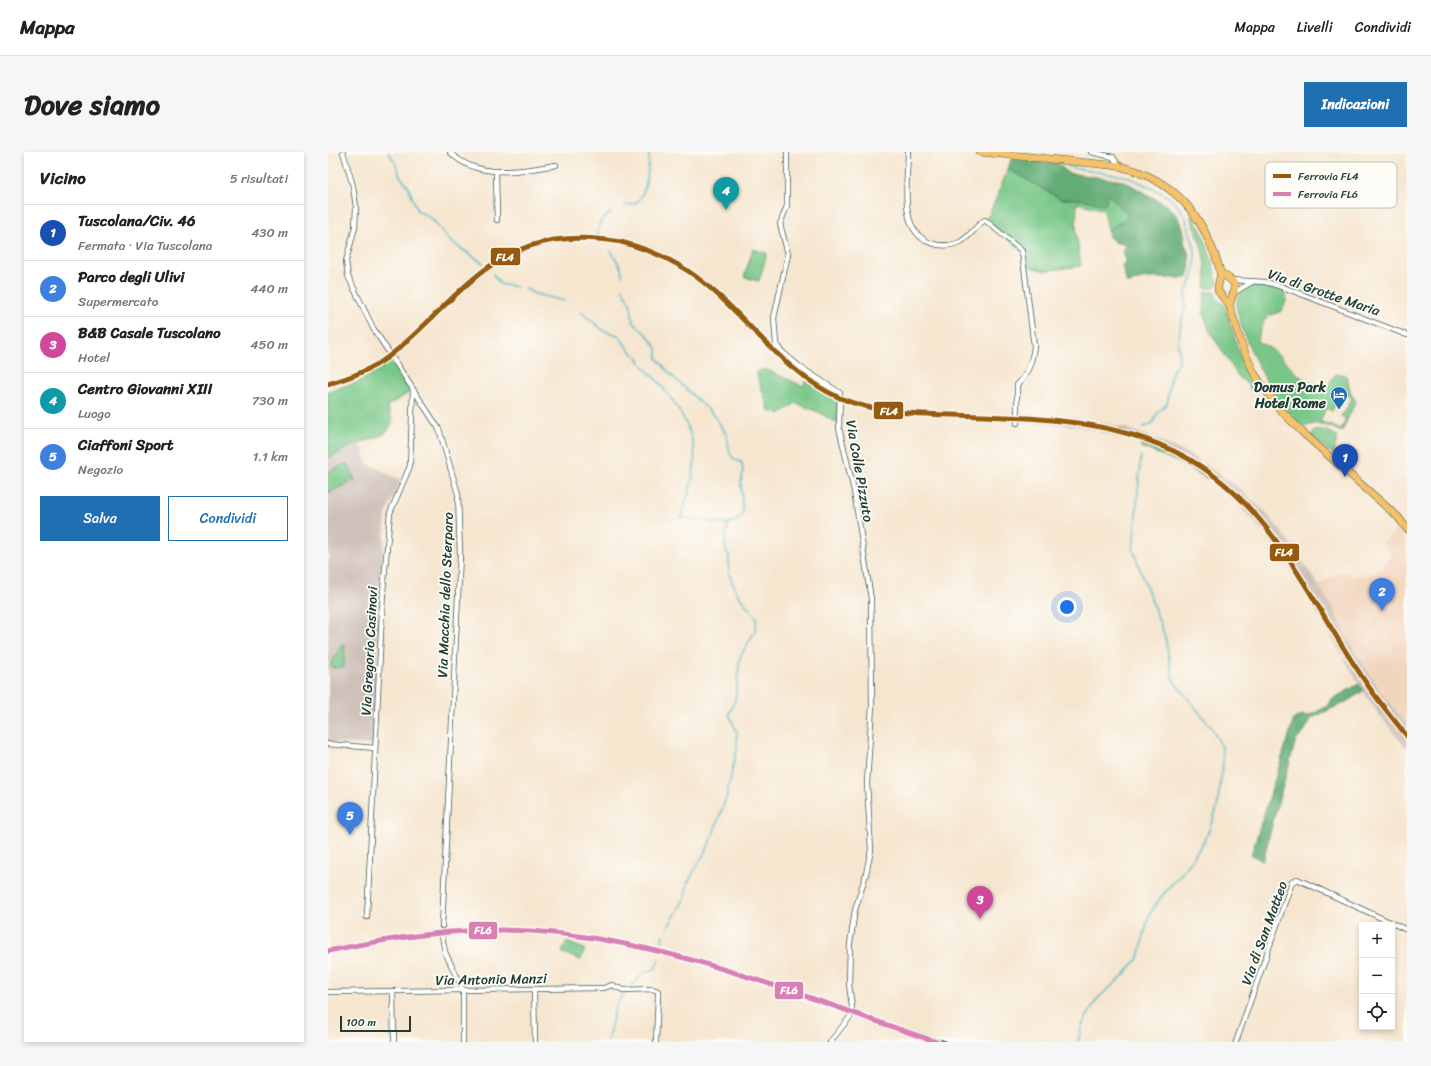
<!DOCTYPE html>
<html lang="it">
<head>
<meta charset="utf-8">
<style>
  :root { --surface:#fff; --page:#f6f6f6; --text:#222; --muted:#767676; --line:#e0e0e0; --accent:#1f6fb2 }
  body { margin:0; font-family:Sriracha,sans-serif; background:var(--page); color:var(--text) }
  .controls { position:absolute; right:12px; bottom:12px; display:grid; overflow:hidden; border-radius:0px; box-shadow:0 2px 6px #0003 }
  .controls button { width:36px; height:36px; display:grid; place-items:center; padding:0; border:0; border-bottom:1px solid var(--line); background:var(--surface); color:var(--text); font:20px sans-serif }
  .scale { position:absolute; left:12px; bottom:10px; width:71px; box-sizing:border-box; padding-left:4px; border:2px solid #1f3d34; border-top:0; font-size:11px; line-height:14px; white-space:nowrap; color:#1f3d34; -webkit-text-stroke:3px #fdfcf7; paint-order:stroke }
  .you { position:absolute; left:739px; top:455px; width:14px; height:14px; margin:-10px; border:3px solid #fff; border-radius:50%; background:#1a73e8; box-shadow:0 0 0 6px #1a73e833 }
  .badge { display:grid; place-items:center; width:26px; height:26px; border-radius:50%; background:var(--accent); color:#fff; font-size:13px; font-weight:700 }
  .pin { position:absolute; translate:-50% -33px; filter:drop-shadow(0 1px 2px #0008) }
  .pin::after { content:''; position:absolute; top:21px; width:14px; height:12px; background:inherit; clip-path:polygon(0 0,100% 0,50% 100%) }
  .list { margin:0; padding:0; list-style:none }
  h2 { display:flex; justify-content:space-between; align-items:center; height:52px; margin:0; padding:0 16px; font-size:17px }
  h2 small { font-size:13px; font-weight:400; color:var(--muted) }
  .list li { display:grid; grid-template-columns:26px 1fr auto; gap:12px; align-items:center; box-sizing:border-box; height:56px; padding:0 16px; border-top:1px solid var(--line) }
  .list b { display:block; font-size:15px; white-space:nowrap }
  .list p { margin:0; font-size:13px; white-space:nowrap; color:var(--muted) }
  .list em { font-size:13px; font-style:normal; color:var(--muted) }
  .actions { display:flex; gap:8px; padding:12px 16px }
  .actions a { flex:1; padding:9px 0; border:1px solid var(--accent); border-radius:0px; text-align:center; font-size:14px; color:var(--accent) }
  .actions .main { background:var(--accent); color:#fff }
  .icon { flex:none; width:22px; height:22px; fill:none; stroke:currentColor; stroke-width:2; stroke-linecap:round; stroke-linejoin:round }
  .map { position:relative; flex:none; width:1079px; height:890px; overflow:hidden; border-radius:0px }
  header { display:flex; align-items:center; gap:24px; box-sizing:border-box; height:56px; padding:0 20px; background:var(--surface); border-bottom:1px solid var(--line) }
  header strong { font-size:19px }
  nav { display:flex; gap:22px; margin-inline-start:auto; font-size:14px }
  .intro { display:flex; align-items:center; justify-content:space-between; box-sizing:border-box; height:96px; padding:0 24px }
  h1 { margin:0; font-size:28px }
  .button { padding:10px 18px; border-radius:0px; background:var(--accent); color:#fff; font-size:14px; font-weight:700 }
  main { display:flex; gap:24px; padding:0 24px }
  aside { flex:1; background:var(--surface); border-radius:0px; box-shadow:0 2px 6px #0003 }
  .map>svg:first-child { display:block }
  .built { fill:#f2d5bd }
  .industrial { fill:#cfc1ba }
  .green { fill:#79c788; stroke:#4c825e; fill-rule:evenodd }
  .forest { fill:#62ac74; stroke:#407454 }
  .lines { fill:none; stroke-linecap:round; stroke-linejoin:round }
  .stream { stroke:#48b6c4; stroke-width:1.5 }
  .street-tunnel { stroke:#cbc4b1; stroke-width:4.5; stroke-dasharray:4.5 2; stroke-linecap:butt }
  .street-casing { stroke:#3f564b; stroke-width:6 }
  .primary-casing { stroke:#3f564b; stroke-width:8 }
  .street { stroke:#fff; stroke-width:4.5 }
  .primary { stroke:#f5c16b; stroke-width:7 }
  .rail { stroke:#1f3d34; stroke-width:1.5 }
  .rail-1-casing { stroke:#fdfcf7; stroke-width:8 }
  .rail-2-casing { stroke:#fdfcf7; stroke-width:8 }
  .rail-1 { stroke:#965b0e; stroke-width:5 }
  .rail-2 { stroke:#d880b4; stroke-width:5 }
  .labels { text-anchor:middle; stroke-width:3.5; stroke-linejoin:round; paint-order:stroke }
  .street-label { font-size:14px; fill:#1f3d34; stroke:#fdfcf7 }
  .poi-label { font-size:14px; font-weight:bold; fill:#1f3d34; stroke:#fdfcf7; text-anchor:end }
  .key { fill:#fdfcf7; stroke:#bac3bc; stroke-width:1 }
  .key-label { font-size:11px; fill:#1f3d34 }
  .line-badge { stroke:#fdfcf7; stroke-width:1.5 }
  .badge-label { font-size:11px; text-anchor:middle; font-weight:bold; fill:#fff }
</style>
</head>
<body>
<header>
<strong>Mappa</strong>
<nav><a>Mappa</a><a>Livelli</a><a>Condividi</a></nav>
</header>
<div class="intro"><h1>Dove siamo</h1><a class="button">Indicazioni</a></div>
<main>
<aside>
<h2>Vicino<small>5 risultati</small></h2>
<ul class="list">
<li><span class="badge" style="background:#1a4fb4">1</span><div><b>Tuscolana/Civ. 46</b><p>Fermata · Via Tuscolana</p></div><em>430 m</em></li>
<li><span class="badge" style="background:#3f7fe0">2</span><div><b>Parco degli Ulivi</b><p>Supermercato</p></div><em>440 m</em></li>
<li><span class="badge" style="background:#d1479c">3</span><div><b>B&amp;B Casale Tuscolano</b><p>Hotel</p></div><em>450 m</em></li>
<li><span class="badge" style="background:#0f9aa8">4</span><div><b>Centro Giovanni XIII</b><p>Luogo</p></div><em>730 m</em></li>
<li><span class="badge" style="background:#3f7fe0">5</span><div><b>Ciaffoni Sport</b><p>Negozio</p></div><em>1.1 km</em></li>
</ul>
<div class="actions"><a class="main">Salva</a><a>Condividi</a></div>
</aside>
<div class="map">
<svg width="1079" height="890" viewBox="0 0 1079 890">
  <rect width="100%" height="100%" fill="#fdfcf7"/>
  <filter id="ink" filterUnits="userSpaceOnUse"><feTurbulence type="fractalNoise" baseFrequency=".025" numOctaves="2"/><feDisplacementMap in="SourceGraphic" scale="8" xChannelSelector="R" yChannelSelector="G"/><feConvolveMatrix kernelMatrix="1 2 1 2 8 2 1 2 1" color-interpolation-filters="sRGB"/></filter>
  <filter id="wash" filterUnits="userSpaceOnUse"><feTurbulence type="fractalNoise" baseFrequency=".012" numOctaves="4" result="noise"/><feDisplacementMap in="SourceGraphic" scale="16" xChannelSelector="R" yChannelSelector="G"/><feGaussianBlur stdDeviation="0.9" result="paint"/><feColorMatrix in="noise" values="0 0 0 0 0 0 0 0 0 0 0 0 0 0 0 0 0 1.4 0 .05"/><feComposite in="paint" operator="in"/></filter>
  <g filter="url(#wash)">
    <rect width="100%" height="100%" fill="#f6e6d0"/>
    <!-- built -->
    <polygon class="built" points="1071,375 1079,392 1079,571 1054,542 989,434 1013,419 1027,424 1036,424 1052,418 1064,401 1055,391"/>
    <!-- industrial -->
    <g class="industrial">
      <polygon points="689,263 745,266 796,275 830,288 861,302 910,335 940,363 964,393 1006,458 1018,484 1054,542 1079,571 1079,597 1052,564 1035,539 964,417 937,381 892,333 853,308 804,288 748,274 689,270"/>
      <polygon points="32,291 39,311 73,328 58,362 51,448 46,593 0,590 0,307"/>
    </g>
    <!-- green -->
    <g class="green">
      <polygon points="680,17 733,47 760,48 780,42 799,62 799,66 780,78 776,58 749,51 748,80 753,114 716,119 696,113 694,99 657,68 662,61"/>
      <path d="M862,64C876,72 885,116 890,131L886,136H877C880,110 872,88 862,64Z"/>
      <polygon points="425,97 439,101 431,129 416,125"/>
      <path d="M932,133L955,139L959,147L954,159L940,164L936,169L929,189C936,193 943,196 948,201C966,216 975,237 1002,232C1004,222 1012,219 1019,225L1023,242L1028,248L1014,280C1002,275 988,267 976,276C967,268 959,259 951,249C939,233 905,169 909,149C911,138 922,133 932,133ZM1012,240L1024,245L1016,262L1015,261L1013,264L1018,267L1013,278L992,269L998,256L1004,259Z"/>
      <polygon points="877,140 886,140 889,148 896,152 910,197 927,231 929,234 927,238 924,239 921,236 922,234 910,224 881,178 876,162"/>
      <path d="M63,209L84,239L59,254L65,270C55,288 48,285 31,291C20,295 10,301 0,307V239L33,229Z"/>
      <polygon points="437,217 475,234 477,229 510,245 509,271 490,260 468,251 452,262 441,259 428,220"/>
      <polygon points="998,278 1009,284 1006,303 982,283 987,279"/>
      <polygon points="19,311 27,328 0,341 0,320"/>
      <polygon points="14,492 17,494 16,515 5,516 3,512"/>
      <polygon points="238,790 257,797 253,808 234,801"/>
    </g>
    <!-- forest -->
    <g class="forest">
      <polygon points="683,7 731,12 740,21 796,29 840,54 850,65 857,85 856,90 861,103 862,114 859,126 817,126 799,132 794,114 798,109 795,99 798,94 797,91 788,91 781,85 780,78 798,66 799,62 780,42 777,53 748,46 733,47 680,17"/>
      <polygon points="813,291 853,308 877,323 880,327 854,312 813,295"/>
      <polygon points="1031,532 1035,539 1034,540 1018,550 984,566 974,583 968,588 946,665 935,709 923,703 966,567 975,563 978,565 998,555 1003,548"/>
    </g>
    <g class="lines">
      <!-- stream -->
      <g class="stream">
        <polyline points="60,0 67,10 72,24 80,34 89,58 104,67 123,90 155,111"/>
        <polyline points="740,15 801,25 839,44 849,53 857,64 867,97 867,112 864,128 857,142 858,153 853,171 850,191 851,209 843,222 839,252 830,260 825,271 814,276"/>
        <path d="M297,53C301,53 306,53 309,50C319,42 321,12 321,0"/>
        <path d="M270,83C269,73 273,66 283,61"/>
        <polyline points="283,99 293,116 294,124"/>
        <polyline points="165,122 172,132 189,135"/>
        <polyline points="196,136 207,142 236,149"/>
        <polyline points="294,136 303,154 305,170 321,185 329,196 329,206 342,222 387,264 399,284 402,302 406,307 414,311 415,321 413,331 415,362 411,367 400,372 397,389 397,396 401,404 401,422 410,443 429,466 427,479 412,505 407,548 401,562 409,580 409,597 398,646 381,693 359,732 357,746 339,777"/>
        <polyline points="253,160 276,179 290,183 302,199 307,203"/>
        <path d="M309,205C314,216 326,224 333,233C371,280 376,309 352,365C356,367 392,371 400,372"/>
        <polyline points="333,795 335,783"/>
        <polyline points="302,836 315,821 327,817 331,807"/>
        <polyline points="279,890 288,853 297,840"/>
        <polyline points="750,890 754,873 770,846 795,824 811,805 821,763 833,745 859,715 878,686 889,656 895,611 894,595 883,575 845,528 837,485 805,398 813,304"/>
      </g>
    </g>
  </g>
  <g filter="url(#ink)">
    <g class="lines">
      <!-- street-tunnel -->
      <g class="street-tunnel">
        <polyline points="114,774 114,784"/>
        <polyline points="522,865 524,855"/>
      </g>
      <!-- street casing -->
      <g class="street-casing">
        <g id="street">
          <polyline points="15,0 25,34 28,55 27,75 18,109 20,124 45,176 111,277 130,342 132,403 114,774"/>
          <path d="M122,0C148,28 194,19 228,13"/>
          <polyline points="459,0 459,54 452,72 460,102 446,166 448,192 452,198 472,215 512,241 511,276 526,339 543,447 544,554 539,631 543,698 538,722 527,758 522,792 521,832 524,855"/>
          <path d="M580,0C580,28 569,79 603,91C611,94 621,94 630,91C641,87 647,74 657,68L694,99L706,194C704,210 700,222 689,233V271"/>
          <polyline points="763,0 785,5 791,14"/>
          <polyline points="168,19 169,68"/>
          <polyline points="904,128 937,130 955,135 1079,183"/>
          <polyline points="907,140 924,130"/>
          <polyline points="0,592 47,596"/>
          <polyline points="39,765 55,440 62,361 82,314 85,238"/>
          <polyline points="114,784 117,800 135,838 135,890"/>
          <polyline points="206,837 207,890"/>
          <polyline points="0,840 276,836 284,833 295,838 325,837 330,839 330,844 328,890"/>
          <polyline points="65,840 66,890"/>
          <polyline points="502,890 522,865"/>
          <polyline points="908,890 964,730 969,727 1079,778"/>
        </g>
      </g>
      <!-- primary casing -->
      <g class="primary-casing">
        <g id="primary">
          <path d="M652,0L791,14C833,24 864,49 881,89C885,98 891,110 892,121C893,127 889,132 890,139L901,153L914,194L926,221L947,252L974,280L1070,365L1079,377"/>
          <path d="M892,120C911,133 909,132 901,153"/>
        </g>
      </g>
      <!-- street -->
      <use href="#street" class="street"/>
      <!-- primary -->
      <use href="#primary" class="primary"/>
      <!-- rail -->
      <path class="rail" d="M0,796C123,770 241,770 362,805L619,890"/>
      <!-- rail-1 casing -->
      <g class="rail-1-casing">
        <path id="rail-1" d="M0,232C21,226 43,218 60,205C117,162 150,100 226,88C248,85 271,86 293,90C316,96 339,105 360,119C415,156 449,218 512,246C547,261 586,262 624,263C714,266 810,266 885,323C953,374 985,452 1031,520C1045,543 1062,563 1079,584"/>
      </g>
      <!-- rail-2 casing -->
      <g class="rail-2-casing">
        <path id="rail-2" d="M0,799C67,785 135,775 203,779C343,788 477,846 609,890"/>
      </g>
      <!-- rail-1 -->
      <use href="#rail-1" class="rail-1"/>
      <!-- rail-2 -->
      <use href="#rail-2" class="rail-2"/>
    </g>
  </g>
  <!-- icons -->
  <defs>
    <g id="hotel-pin" transform="scale(0.9)"><path d="M0 17L-7.5 6A9.5 9.5 0 1 1 7.5 6Z" fill="#1f6fb2" stroke="#fdfcf7"/><path d="M-6-4.5h1.5V1H6V5H4.5V3h-9V5H-6ZM-4 0a1.8 1.8 0 1 1 3.6 0ZM.5 0V-2.5h3Q6-2.5 6 0Z" fill="#fff"/></g>
  </defs>
  <g fill-rule="evenodd">
    <use href="#hotel-pin" x="1011" y="243"/>
  </g>
  <g class="labels">
    <!-- street labels -->
    <g class="street-label">
      <text transform="translate(996 140) rotate(19)" y="5">Via di Grotte Maria</text>
      <text transform="translate(532 319) rotate(80)" y="5">Via Colle Pizzuto</text>
      <text transform="translate(117 443) rotate(-88)" y="5">Via Macchia dello Sterparo</text>
      <text transform="translate(41 499) rotate(-87)" y="5">Via Gregorio Casinovi</text>
      <text transform="translate(936 781) rotate(-70)" y="5">Via di San Matteo</text>
      <text transform="translate(163 827) rotate(-1)" y="5">Via Antonio Manzi</text>
    </g>
    <!-- poi labels -->
    <g class="poi-label">
      <text x="998" y="240">Domus Park<tspan x="998" dy="16">Hotel Rome</tspan></text>
    </g>
  </g>
  <!-- legend -->
  <rect x="937" y="10" width="132" height="46" rx="6" class="key"/>
  <rect x="945" y="22" width="18" height="4" fill="#965b0e"/>
  <rect x="945" y="40" width="18" height="4" fill="#d880b4"/>
  <g class="key-label">
    <text x="970" y="28">Ferrovia FL4</text>
    <text x="970" y="46">Ferrovia FL6</text>
  </g>
  <g class="line-badge">
    <rect x="162" y="95" width="31" height="19" rx="4" fill="#965b0e"/>
    <rect x="545" y="249" width="31" height="19" rx="4" fill="#965b0e"/>
    <rect x="941" y="391" width="31" height="19" rx="4" fill="#965b0e"/>
    <rect x="140" y="769" width="30" height="19" rx="4" fill="#d880b4"/>
    <rect x="446" y="829" width="30" height="19" rx="4" fill="#d880b4"/>
  </g>
  <g class="badge-label">
    <text x="177" y="109">FL4</text>
    <text x="561" y="263">FL4</text>
    <text x="956" y="404">FL4</text>
    <text x="155" y="782">FL6</text>
    <text x="461" y="842">FL6</text>
  </g>
</svg>
<div class="controls">
<button>+</button>
<button>−</button>
<button><svg class="icon" aria-label="locate" viewBox="0 0 24 24"><circle cx="12" cy="12" r="6"/><path d="M12 2v4M12 18v4M2 12h4M18 12h4"/></svg></button>
</div>
<div class="scale">100 m</div>
<div class="you"></div>
<div class="pin badge" style="left:1017px;top:325px;background:#1a4fb4">1</div>
<div class="pin badge" style="left:1054px;top:459px;background:#3f7fe0">2</div>
<div class="pin badge" style="left:652px;top:767px;background:#d1479c">3</div>
<div class="pin badge" style="left:398px;top:58px;background:#0f9aa8">4</div>
<div class="pin badge" style="left:22px;top:683px;background:#3f7fe0">5</div>
</div>
</main>
</body>
</html>
